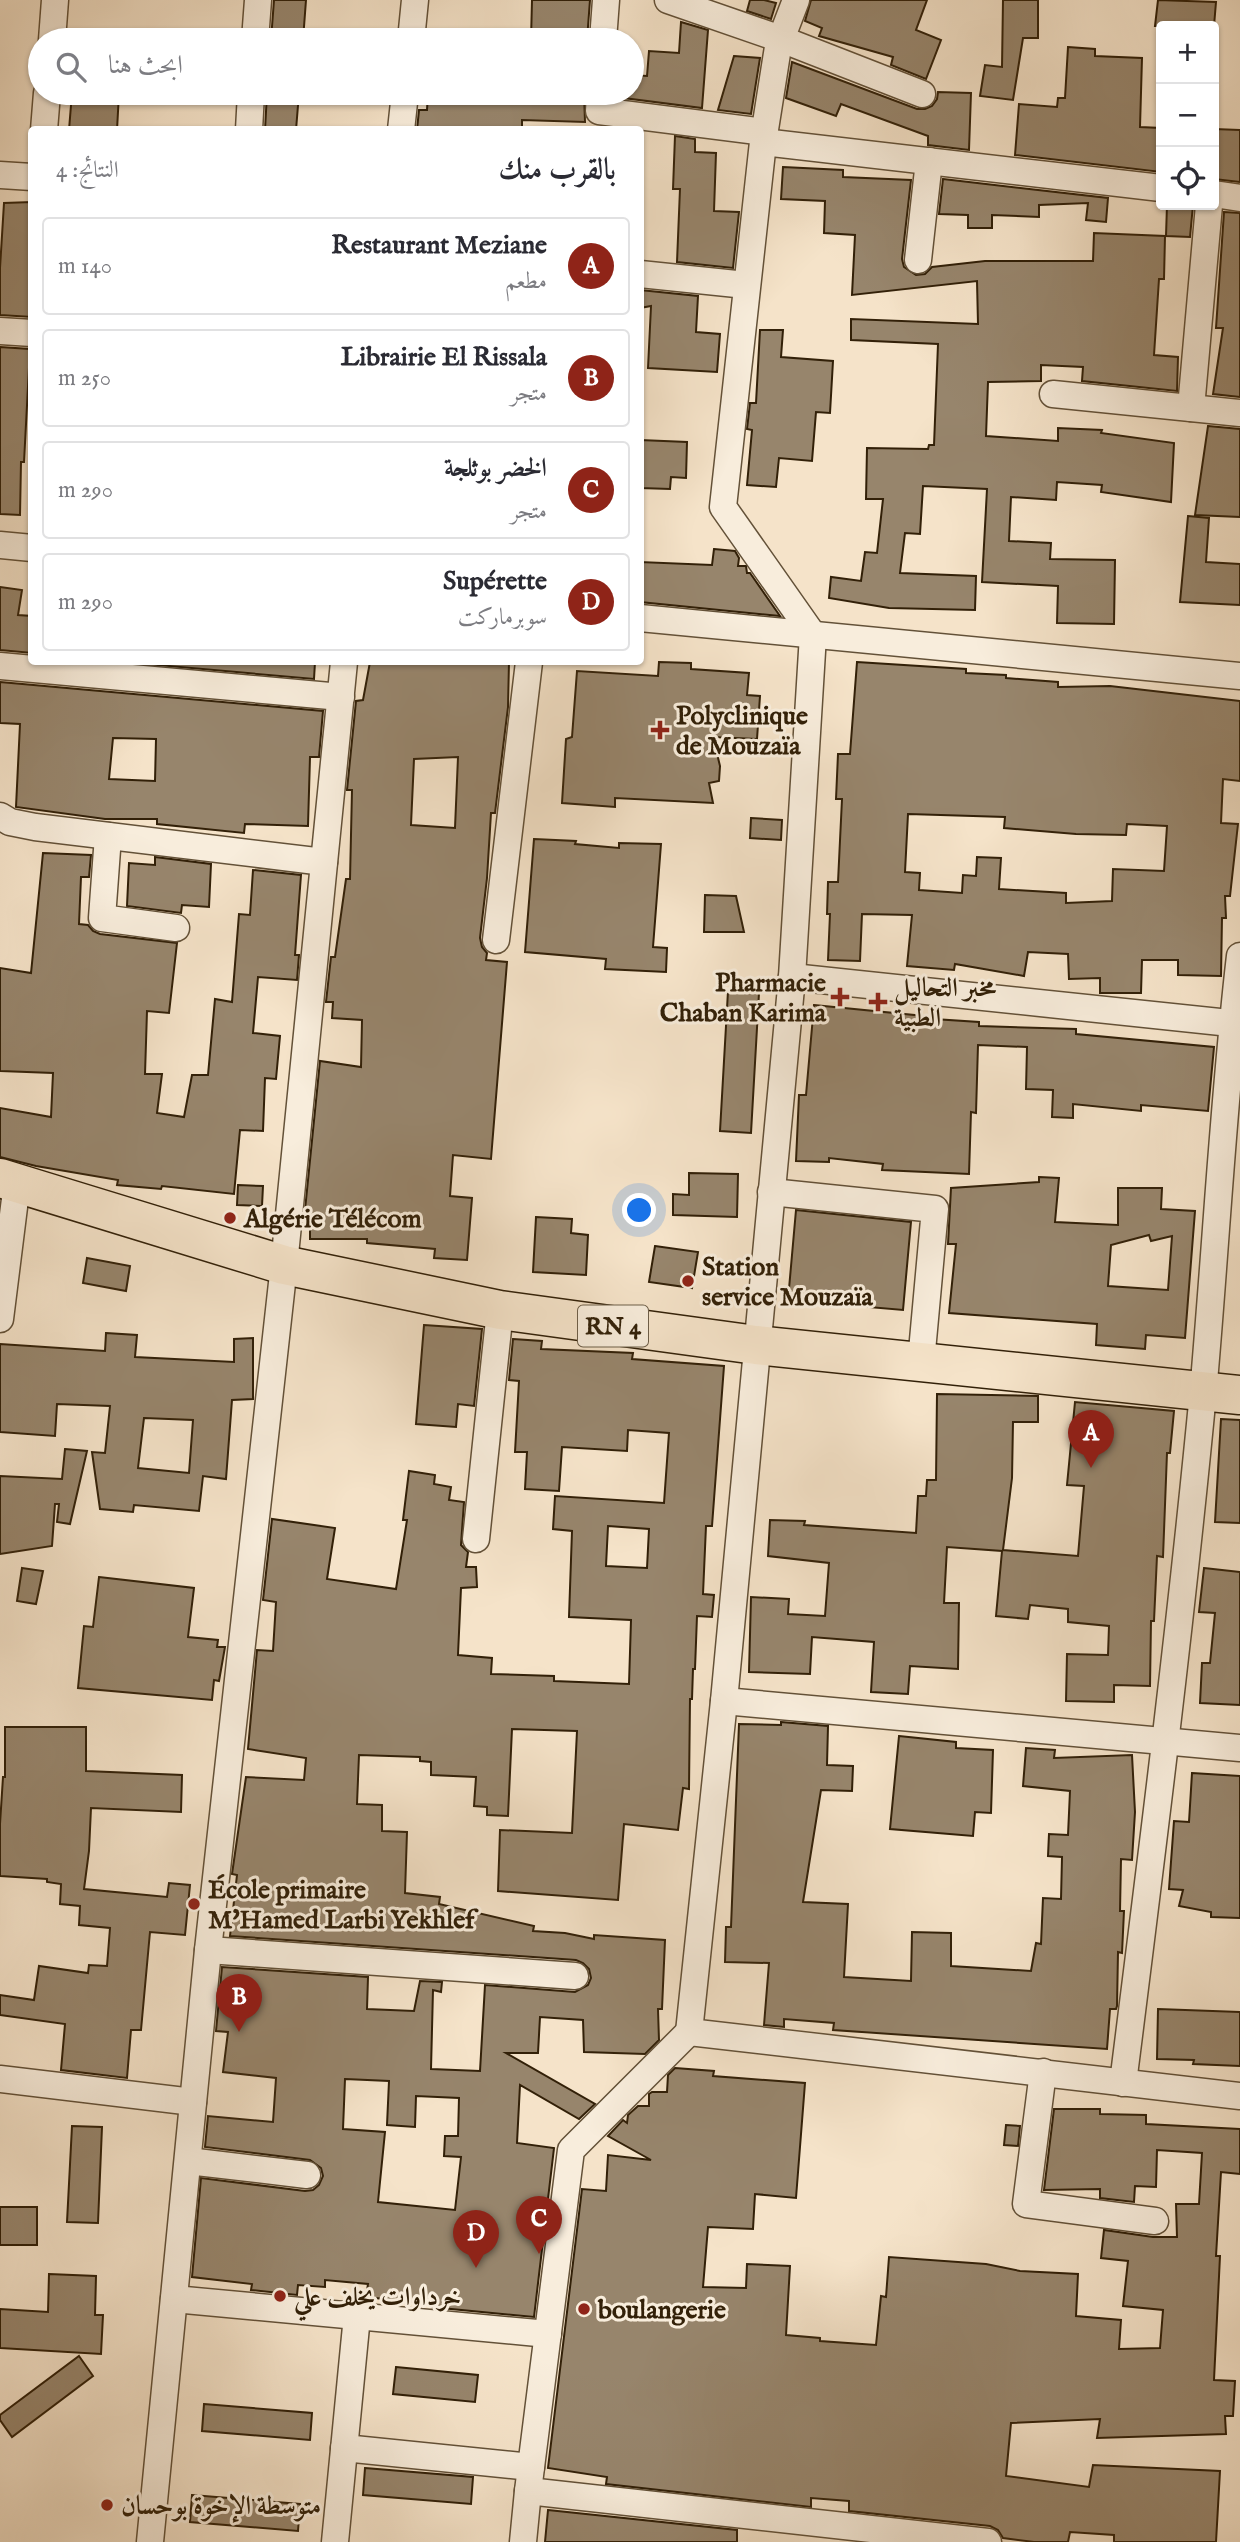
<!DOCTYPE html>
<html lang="ar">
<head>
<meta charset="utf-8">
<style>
  :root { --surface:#fff; --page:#f2f2f3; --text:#2b2b33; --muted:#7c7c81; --line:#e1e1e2; --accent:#8f2418 }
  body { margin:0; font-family:"IM FELL English",Amiri,serif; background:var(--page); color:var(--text); direction:rtl }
  .controls { position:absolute; right:21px; top:21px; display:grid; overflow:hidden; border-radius:7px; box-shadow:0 2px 5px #0004 }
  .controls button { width:63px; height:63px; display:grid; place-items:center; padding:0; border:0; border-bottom:2px solid var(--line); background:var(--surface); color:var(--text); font:35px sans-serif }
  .you { position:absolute; left:640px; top:1211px; width:24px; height:24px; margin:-18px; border:5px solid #fff; border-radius:50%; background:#1a73e8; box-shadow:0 0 0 10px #1a73e833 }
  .badge { display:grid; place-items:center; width:46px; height:46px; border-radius:50%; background:var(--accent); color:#fff; font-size:23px; font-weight:700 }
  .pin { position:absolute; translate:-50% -58px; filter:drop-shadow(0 2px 4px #0008) }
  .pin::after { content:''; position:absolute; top:37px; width:24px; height:21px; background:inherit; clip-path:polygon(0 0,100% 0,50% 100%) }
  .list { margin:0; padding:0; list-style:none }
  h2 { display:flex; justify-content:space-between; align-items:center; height:91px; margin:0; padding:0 28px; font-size:30px }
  h2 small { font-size:23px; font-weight:400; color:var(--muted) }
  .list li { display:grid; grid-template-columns:46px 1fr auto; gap:21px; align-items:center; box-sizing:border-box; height:98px; margin:0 14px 14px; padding:0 14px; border:2px solid var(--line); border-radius:7px }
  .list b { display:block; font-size:26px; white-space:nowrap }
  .list p { margin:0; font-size:23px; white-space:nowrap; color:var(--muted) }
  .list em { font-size:23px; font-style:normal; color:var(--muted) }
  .icon { flex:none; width:38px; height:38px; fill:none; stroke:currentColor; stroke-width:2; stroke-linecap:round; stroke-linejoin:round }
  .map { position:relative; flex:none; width:1240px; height:2542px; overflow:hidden; direction:ltr }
  .search { position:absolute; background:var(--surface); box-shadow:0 2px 5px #0004; left:28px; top:28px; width:616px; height:77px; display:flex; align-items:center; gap:18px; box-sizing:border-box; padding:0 24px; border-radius:38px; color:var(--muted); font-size:26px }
  .panel { position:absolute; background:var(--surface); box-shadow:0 2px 5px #0004; left:28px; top:126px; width:616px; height:539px; border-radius:7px; direction:rtl }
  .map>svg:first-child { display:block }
  .building { fill:#97856c; stroke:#322008; stroke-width:2; fill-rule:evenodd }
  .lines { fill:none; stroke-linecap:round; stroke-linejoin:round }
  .street-casing { stroke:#635138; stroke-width:29 }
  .primary-casing { stroke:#322008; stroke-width:41 }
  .street { stroke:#f8eddc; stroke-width:26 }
  .primary { stroke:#f5e3c9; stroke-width:38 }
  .poi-dot { fill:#8f2418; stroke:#f8eddc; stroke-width:2.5 }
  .labels { text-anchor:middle; stroke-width:6; stroke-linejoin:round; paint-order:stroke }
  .shield { fill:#f8eddc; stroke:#6d5e48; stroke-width:2 }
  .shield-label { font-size:24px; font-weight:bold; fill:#322008 }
  .poi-label { font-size:26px; font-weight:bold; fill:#322008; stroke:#f8eddc; text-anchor:start }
</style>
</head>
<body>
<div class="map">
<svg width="1240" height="2542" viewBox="0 0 1240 2542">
  <rect width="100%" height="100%" fill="#f5e3c9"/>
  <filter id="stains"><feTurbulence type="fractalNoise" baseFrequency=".00286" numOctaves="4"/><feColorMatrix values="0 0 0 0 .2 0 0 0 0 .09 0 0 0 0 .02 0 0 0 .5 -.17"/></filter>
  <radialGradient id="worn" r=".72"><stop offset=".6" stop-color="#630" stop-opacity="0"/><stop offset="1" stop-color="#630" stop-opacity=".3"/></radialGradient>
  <!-- building -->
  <g class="building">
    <polygon points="274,0 306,0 303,40 271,40"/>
    <polygon points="532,0 590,0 587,40 531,40"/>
    <polygon points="750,0 764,0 776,3 771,19 747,11"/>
    <polygon points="811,0 927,0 916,30 941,40 926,79 891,65 893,57 819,36 822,28 805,21"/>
    <polygon points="1003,0 1038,0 1038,38 1023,38 1013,100 980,96 985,65 1002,67"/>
    <polygon points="1158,0 1216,2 1214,26 1155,26"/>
    <polygon points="681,22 708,30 702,108 616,97 616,93 632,93 632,75 647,76 649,51 679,53"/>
    <polygon points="1068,47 1095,49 1095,56 1142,58 1140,127 1161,128 1161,172 1015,155 1019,104 1057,107 1058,98 1065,98"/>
    <polygon points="734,56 760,58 751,114 718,110"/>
    <polygon points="792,62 917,109 925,109 932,106 937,99 938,92 971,93 969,150 928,145 928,136 841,104 836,116 786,98"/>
    <polygon points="72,93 119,93 117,130 69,130"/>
    <polygon points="267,93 299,93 296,130 265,130"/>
    <polygon points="428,93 584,93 585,122 522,120 522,130 417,130 419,110 427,110"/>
    <polygon points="1214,129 1240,130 1240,182 1214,179"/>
    <polygon points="675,136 695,139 695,152 716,153 714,211 739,212 733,268 677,262 680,189 673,189"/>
    <polygon points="783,167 843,170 843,177 911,180 902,259 904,267 916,275 925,274 932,267 985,261 1093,261 1094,233 1165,236 1164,279 1159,279 1154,355 1178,357 1177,391 1082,381 1083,367 1041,365 1041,381 988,382 986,436 1058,441 1058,428 1102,430 1101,433 1174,443 1171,502 1101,492 1102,485 1057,482 1056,500 1011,497 1009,541 1051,543 1050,559 1115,560 1114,624 1057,623 1058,586 982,582 987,489 923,486 920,534 905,533 900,573 976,576 975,610 889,608 829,598 831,577 861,581 865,552 877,553 883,499 866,499 867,448 928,449 929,445 934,445 938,344 851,340 851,319 978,324 977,281 852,295 855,235 824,233 825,201 781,199"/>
    <polygon points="943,179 1108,198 1106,222 1086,220 1088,203 1039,205 1039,217 992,215 992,228 968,228 968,215 939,214"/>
    <polygon points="32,202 32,317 0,315 0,268 4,203"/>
    <polygon points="1167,205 1193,205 1190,237 1166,236"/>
    <polygon points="1224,212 1240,213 1240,397 1213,394 1223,328 1216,328"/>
    <polygon points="640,290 698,296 696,332 720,334 717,372 648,368 651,306 640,308"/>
    <polygon points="760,330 783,330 781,357 833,361 830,413 816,412 812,461 779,458 776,487 747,485 752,430 747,429 750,403 756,403"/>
    <polygon points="0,347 30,349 24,462 21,462 20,515 0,514"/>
    <polygon points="1208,426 1240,429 1240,517 1195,515"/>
    <polygon points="640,440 687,442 686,478 671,477 670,489 640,488"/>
    <polygon points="1188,516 1209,518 1206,562 1240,564 1240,605 1180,602"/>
    <polygon points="714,549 735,551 739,558 738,566 746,566 747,573 750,573 780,616 640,602 640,562 712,565"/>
    <polygon points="0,587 22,590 18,615 32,616 32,653 0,650"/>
    <polygon points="124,662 315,662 314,679"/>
    <path d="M370,662H509L508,707L495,813H491L487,878L480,938L482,947L487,953L486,960L507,962L491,1159L453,1155L450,1196L472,1198L467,1260L434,1258L435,1249L367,1243V1239H310V1211L305,1210L320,1061L361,1067L362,1020L332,1018L333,1002H326L331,957H335L346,879H350L352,790H347L356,701L363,700ZM458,757L455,828L411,825L414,759Z"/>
    <polygon points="659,662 691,663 691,669 749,673 747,695 760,696 757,739 713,737 720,766 719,781 709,783 713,803 615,798 615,807 562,803 566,739 572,737 577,671 658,676"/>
    <path d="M857,662L966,669V673L1006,675V678L1058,682V687L1110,686L1240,701V781L1223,779L1221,823L1238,824L1230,896H1225L1226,918H1222L1221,976L1178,975V960H1142L1141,993H1100V978L1069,979L1068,954L1028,952L1024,976L955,964L954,970L907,966L912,915L862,914L860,961L828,960L830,914H827L828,882H838L842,799H836L838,754H850ZM908,814L1005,817L1004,828L1076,834L1126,835L1127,824L1167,826L1164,871L1113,869L1112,901L1066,903V893L999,889L1001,858L977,857L976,876L963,875L962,893L919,890L920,873L905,872Z"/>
    <path d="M0,682L323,711L319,757H310L308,826L245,824L244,833L157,824V819H105L16,807L20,724L0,723ZM113,738L156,739L155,781L109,779Z"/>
    <polygon points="751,818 782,820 781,840 750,838"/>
    <polygon points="534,839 576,841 575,844 619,848 619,843 661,844 653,947 667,948 666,972 605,969 606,959 525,952"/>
    <polygon points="43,853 91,855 89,877 81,877 79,924 88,925 93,931 100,934 177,943 169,1013 147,1011 145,1074 162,1074 157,1113 184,1117 192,1075 208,1075 215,999 232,1002 239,914 250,915 253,870 301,875 295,955 299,955 297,980 258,977 253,1033 280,1036 276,1079 265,1078 263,1131 240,1130 234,1194 162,1186 161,1189 117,1185 118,1180 36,1166 0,1157 0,1108 51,1117 53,1073 0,1071 0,968 31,973"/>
    <polygon points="155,857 211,864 209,907 182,905 181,913 127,906 129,863 155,865"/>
    <polygon points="705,895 736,896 744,932 704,932"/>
    <polygon points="728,991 759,993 751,1133 720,1131"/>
    <polygon points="814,1005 934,1017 934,1019 979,1022 979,1026 1076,1029 1076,1034 1214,1047 1208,1111 1141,1105 1141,1111 1073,1104 1073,1118 1052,1117 1053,1090 1026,1089 1027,1047 978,1045 976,1113 971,1112 969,1174 882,1170 883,1164 829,1158 829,1162 796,1161 799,1095 806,1095"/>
    <polygon points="689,1173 738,1174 737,1217 673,1215 673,1194 689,1195"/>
    <path d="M1039,1177L1059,1178L1055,1222L1118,1225V1188H1162L1161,1209L1195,1211L1185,1338L1146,1335L1145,1349L1096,1345L1097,1324L949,1313L956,1244H948L951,1188L1039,1182ZM1149,1235L1151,1241L1172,1236L1168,1290L1108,1286L1111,1245Z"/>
    <polygon points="238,1185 263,1186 262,1206 237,1205"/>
    <polygon points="796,1210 911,1222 903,1310 788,1300"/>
    <polygon points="536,1217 572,1219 571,1233 588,1235 586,1275 533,1272"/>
    <polygon points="655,1246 698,1252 692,1288 649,1282"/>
    <polygon points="87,1258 130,1266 126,1291 83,1283"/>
    <polygon points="424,1325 482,1329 474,1406 458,1404 456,1427 416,1424"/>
    <path d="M106,1333L137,1335L135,1357L234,1362V1339L253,1338V1399L232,1400L226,1479L203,1476L199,1511L134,1505L133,1512L100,1509L92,1452L105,1453L110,1406L57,1404L55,1436L0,1432V1344L105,1351ZM144,1418L193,1420L189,1473L138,1468Z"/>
    <path d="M513,1339L542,1341L541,1349L633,1353L632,1359L724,1366L712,1526H706L703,1594L714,1595L712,1617L697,1616L695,1669H693L692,1699H690L689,1789L683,1788L678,1830L624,1824L618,1900L498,1891L500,1830L572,1833L577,1731L512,1729L508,1816L487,1815V1807L474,1806L476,1777L431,1775V1762L420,1761V1757L359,1755L357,1804L382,1805V1831L407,1832L405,1893L440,1897L439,1904L534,1926L533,1931L565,1933L594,1939V1935L665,1940L662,2009H658L659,2040L645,2054L584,2052L583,2020L540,2017L538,2053H506L595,2104L579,2119L520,2085L517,2143L554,2148L534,2317L431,2307V2304L366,2297L368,2284L325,2280V2287L298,2285L297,2295L251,2290L252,2284L192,2277L201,2178L305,2191L313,2190L319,2185L323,2176L321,2168L310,2160L205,2147L208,2116L273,2122L276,2078L223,2072L228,2032L216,2031L222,1967L368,1977L367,2009L414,2011L420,1981L442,1982L441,1992L433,1990L431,2069L480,2071L485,1985L575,1992L588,1985L591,1978L589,1969L583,1963L576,1960L230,1936L237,1875L232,1874L246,1777L304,1780L306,1758L248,1749L257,1650L273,1651L276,1602L263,1600L272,1519L335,1528L327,1579L396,1589L407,1520H403L409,1471L435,1475L434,1484L451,1487L449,1500L464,1502L461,1545L468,1552L466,1567H476L477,1587L461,1588L458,1655L492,1658L491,1674L554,1676V1681L629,1684L631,1620L569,1617L572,1531L553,1529L555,1496L664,1503L669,1433L628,1430L627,1451L562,1447L559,1491L525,1489L527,1452H515L519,1381L509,1380ZM608,1526L649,1529L647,1568L606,1566ZM345,2079L389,2081L387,2125L415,2127L416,2096L459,2098L458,2136H445L444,2156L461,2157L455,2210L378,2202L385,2132L343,2129Z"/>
    <polygon points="937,1394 1038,1396 1038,1422 1013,1422 1012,1478 1003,1550 1078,1556 1084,1486 1067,1485 1075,1402 1174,1411 1170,1453 1167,1453 1163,1557 1157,1556 1154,1621 1151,1621 1150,1686 1114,1685 1114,1702 1066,1701 1067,1654 1108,1655 1109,1626 1068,1622 1068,1609 1030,1605 1028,1619 996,1616 1002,1551 947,1547 944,1603 959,1603 958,1669 910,1666 908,1694 871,1692 874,1642 812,1637 810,1674 749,1672 751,1597 789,1599 788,1614 825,1616 829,1563 768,1556 770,1520 805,1521 804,1525 916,1533 918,1496 926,1496 927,1480 936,1480"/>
    <polygon points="1221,1419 1240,1420 1240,1523 1215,1522"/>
    <polygon points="65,1449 87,1451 70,1524 57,1522 59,1504 55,1504 52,1546 0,1554 0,1476 62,1479"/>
    <polygon points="22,1568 43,1571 36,1604 17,1601"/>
    <polygon points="1204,1568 1240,1572 1240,1705 1200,1703 1202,1663 1210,1663 1215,1613 1199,1612"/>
    <polygon points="99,1577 194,1588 188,1637 218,1640 217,1647 225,1647 219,1681 214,1680 212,1700 78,1688 84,1626 93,1627"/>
    <polygon points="781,1722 828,1726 827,1765 853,1766 852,1791 821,1790 803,1902 848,1904 844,1977 911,1981 912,1932 951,1933 951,1966 1031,1971 1036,1943 1041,1944 1043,1898 1061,1899 1062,1857 1048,1856 1049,1834 1068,1835 1070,1791 1023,1786 1026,1748 1055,1750 1054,1758 1132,1755 1135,1812 1132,1860 1121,1859 1120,1911 1124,1911 1122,1953 1118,1952 1117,2006 1116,2009 1110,2009 1107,2049 833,2030 834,2023 784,2019 784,2027 764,2025 769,1963 725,1962 726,1927 731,1927 739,1724 781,1725"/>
    <polygon points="5,1727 86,1727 86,1771 182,1775 181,1812 91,1808 89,1851 84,1889 167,1897 169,1883 190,1885 185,1935 150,1932 141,2030 131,2030 127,2078 61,2070 65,2024 0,2015 0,1995 34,2000 39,1966 88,1973 89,1965 107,1966 110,1928 79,1925 80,1906 60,1904 61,1884 47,1882 47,1879 0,1876 0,1824 3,1777 5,1777"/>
    <polygon points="899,1736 956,1742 956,1748 993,1750 991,1813 975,1812 973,1836 890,1829"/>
    <polygon points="1192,1773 1240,1776 1240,1918 1211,1917 1211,1912 1179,1906 1183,1890 1169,1889 1174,1821 1189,1822"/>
    <polygon points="1158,2009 1240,2012 1240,2066 1193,2064 1194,2060 1157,2059"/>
    <polygon points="675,2068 714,2071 713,2076 805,2083 796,2198 755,2194 753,2229 708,2227 703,2287 746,2288 747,2264 790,2266 786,2335 820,2338 820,2341 876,2345 881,2296 886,2297 889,2257 986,2264 1020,2271 1078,2274 1076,2316 1121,2320 1119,2349 1160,2348 1163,2310 1123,2306 1128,2261 1101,2258 1104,2230 1153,2237 1177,2237 1176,2204 1199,2204 1202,2153 1157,2150 1156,2187 1135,2186 1134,2202 1100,2198 1100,2189 1044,2190 1054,2109 1100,2109 1100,2114 1146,2115 1146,2124 1240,2129 1240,2174 1221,2172 1216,2256 1220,2256 1214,2380 1235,2381 1233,2416 1225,2416 1226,2434 1097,2438 1100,2419 1011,2423 1006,2476 1089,2487 1093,2465 1220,2471 1216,2542 1114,2542 1114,2535 1070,2532 1068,2542 1034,2542 1003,2538 998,2530 990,2526 849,2511 849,2501 811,2498 811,2507 606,2484 607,2477 548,2468 582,2189 606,2191 608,2155 651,2160 608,2136 623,2120 627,2123 628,2115 638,2106 649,2106 649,2094 652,2092 667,2092 668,2075"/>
    <polygon points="1006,2125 1020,2126 1018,2146 1004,2145"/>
    <polygon points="72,2126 102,2127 98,2223 67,2222"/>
    <rect x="0" y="2207" width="37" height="38"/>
    <polygon points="49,2274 96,2276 95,2315 103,2315 101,2354 0,2348 0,2309 48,2312"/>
    <polygon points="79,2356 93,2376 12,2437 0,2420 0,2415"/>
    <polygon points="396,2367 478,2375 475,2402 393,2394"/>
    <polygon points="204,2404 312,2413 310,2440 202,2431"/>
    <polygon points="365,2468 473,2477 471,2504 363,2495"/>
    <polygon points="192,2495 300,2504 298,2531 190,2522"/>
    <polygon points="548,2510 737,2530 737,2542 545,2542"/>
  </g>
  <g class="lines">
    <!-- street casing -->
    <g class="street-casing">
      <g id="street">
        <polyline points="668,0 781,39 922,94"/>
        <polyline points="52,40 55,0"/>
        <polyline points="255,40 258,0"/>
        <polyline points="411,40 415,0"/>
        <polyline points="603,40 606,0"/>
        <polyline points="600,93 599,111 765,132"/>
        <polyline points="44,130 47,93"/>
        <polyline points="249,130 251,93"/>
        <polyline points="401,130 405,93"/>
        <polyline points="763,142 778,47 796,0"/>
        <polyline points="0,175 32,177"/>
        <polyline points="1161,188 763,142 723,507 813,635 792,977 724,1701 689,2032 1240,2096"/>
        <polyline points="1214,194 1240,198"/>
        <polyline points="918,260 929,161"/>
        <polyline points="640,274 746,285"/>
        <polyline points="0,331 32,333"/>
        <polyline points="1053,394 1240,413"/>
        <polyline points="1191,408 1209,205"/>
        <polyline points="0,545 32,548"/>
        <polyline points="640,618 1240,676"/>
        <polyline points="0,666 341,697"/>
        <polyline points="0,816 10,822 35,827 324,862"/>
        <polyline points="108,836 102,918 176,928"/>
        <polyline points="496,940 529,662"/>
        <polyline points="792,977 1240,1024"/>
        <polyline points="771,1192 935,1209 921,1362"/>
        <polyline points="0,1319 17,1183"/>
        <polyline points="476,1539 500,1310"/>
        <polyline points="724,1701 1240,1748"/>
        <polyline points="208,1950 575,1976"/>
        <polyline points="1043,2072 1026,2204 1155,2221"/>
        <polyline points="0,2079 193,2102"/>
        <path d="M1123,2083C1152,1853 1181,1623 1203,1393C1216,1248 1223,1102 1240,956"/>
        <polyline points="188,2161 307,2175"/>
        <polyline points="174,2299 548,2334"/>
        <polyline points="344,2448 531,2467"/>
        <polyline points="528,2491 571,2150 689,2032"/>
        <polyline points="150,2542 208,1950 284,1265 344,662"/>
        <polyline points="335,2542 357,2316"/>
        <polyline points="523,2542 528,2491 988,2542"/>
      </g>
    </g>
    <!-- primary casing -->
    <g class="primary-casing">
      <polyline id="primary" points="0,1178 284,1265 500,1310 756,1345 1240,1395"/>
    </g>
    <!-- street -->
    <use href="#street" class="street"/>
    <!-- primary -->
    <use href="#primary" class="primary"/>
  </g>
  <!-- markers -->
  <g class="poi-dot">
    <path d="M656.5 719.5h7v7h7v7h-7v7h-7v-7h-7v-7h7z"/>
    <path d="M836.5 986.5h7v7h7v7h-7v7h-7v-7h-7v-7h7z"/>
    <path d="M874.5 991.5h7v7h7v7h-7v7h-7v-7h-7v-7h7z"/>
    <circle cx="230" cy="1218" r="7"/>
    <circle cx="688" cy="1281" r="7"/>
    <circle cx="194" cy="1904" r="7"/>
    <circle cx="280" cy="2296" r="7"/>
    <circle cx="584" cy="2309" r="7"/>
    <circle cx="107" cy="2505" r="7"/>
  </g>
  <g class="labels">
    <!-- shield labels -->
    <rect class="shield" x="578" y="1305.5" width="70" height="41" rx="5"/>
    <g class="shield-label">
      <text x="613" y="1334">RN 4</text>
    </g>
    <!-- poi labels -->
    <g class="poi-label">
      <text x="676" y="724">Polyclinique<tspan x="676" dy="30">de Mouzaïa</tspan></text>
      <text x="826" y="991" text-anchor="end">Pharmacie<tspan x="826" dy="30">Chaban Karima</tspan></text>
      <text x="894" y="996">مخبر التحاليل<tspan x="894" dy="30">الطبية</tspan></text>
      <text x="244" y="1227">Algérie Télécom</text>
      <text x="702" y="1275">Station<tspan x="702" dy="30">service Mouzaïa</tspan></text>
      <text x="208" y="1898">École primaire<tspan x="208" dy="30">M'Hamed Larbi Yekhlef</tspan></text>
      <text x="294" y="2305">خرداوات يخلف علي</text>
      <text x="598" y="2318">boulangerie</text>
      <text x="121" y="2514">متوسطة الإخوة بوحسان</text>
    </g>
  </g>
  <rect width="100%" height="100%" filter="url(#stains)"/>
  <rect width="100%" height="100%" fill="url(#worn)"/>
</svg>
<div class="controls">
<button>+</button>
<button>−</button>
<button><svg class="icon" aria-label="locate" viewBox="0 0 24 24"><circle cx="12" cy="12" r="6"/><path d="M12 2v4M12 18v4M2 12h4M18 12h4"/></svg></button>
</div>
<div class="you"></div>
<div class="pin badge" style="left:1091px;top:1468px">A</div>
<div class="pin badge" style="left:239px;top:2032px">B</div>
<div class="pin badge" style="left:539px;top:2254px">C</div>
<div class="pin badge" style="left:476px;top:2268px">D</div>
<div class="search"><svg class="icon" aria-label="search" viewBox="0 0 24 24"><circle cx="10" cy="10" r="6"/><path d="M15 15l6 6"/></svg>ابحث هنا</div>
<section class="panel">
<h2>بالقرب منك<small>النتائج: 4</small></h2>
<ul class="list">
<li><span class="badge">A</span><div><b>Restaurant Meziane</b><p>مطعم</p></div><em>140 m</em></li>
<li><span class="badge">B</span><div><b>Librairie El Rissala</b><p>متجر</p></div><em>250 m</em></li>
<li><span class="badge">C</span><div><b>الخضر بوثلجة</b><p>متجر</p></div><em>290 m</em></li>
<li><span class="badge">D</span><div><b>Supérette</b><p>سوبرماركت</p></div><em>290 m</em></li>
</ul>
</section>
</div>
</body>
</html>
